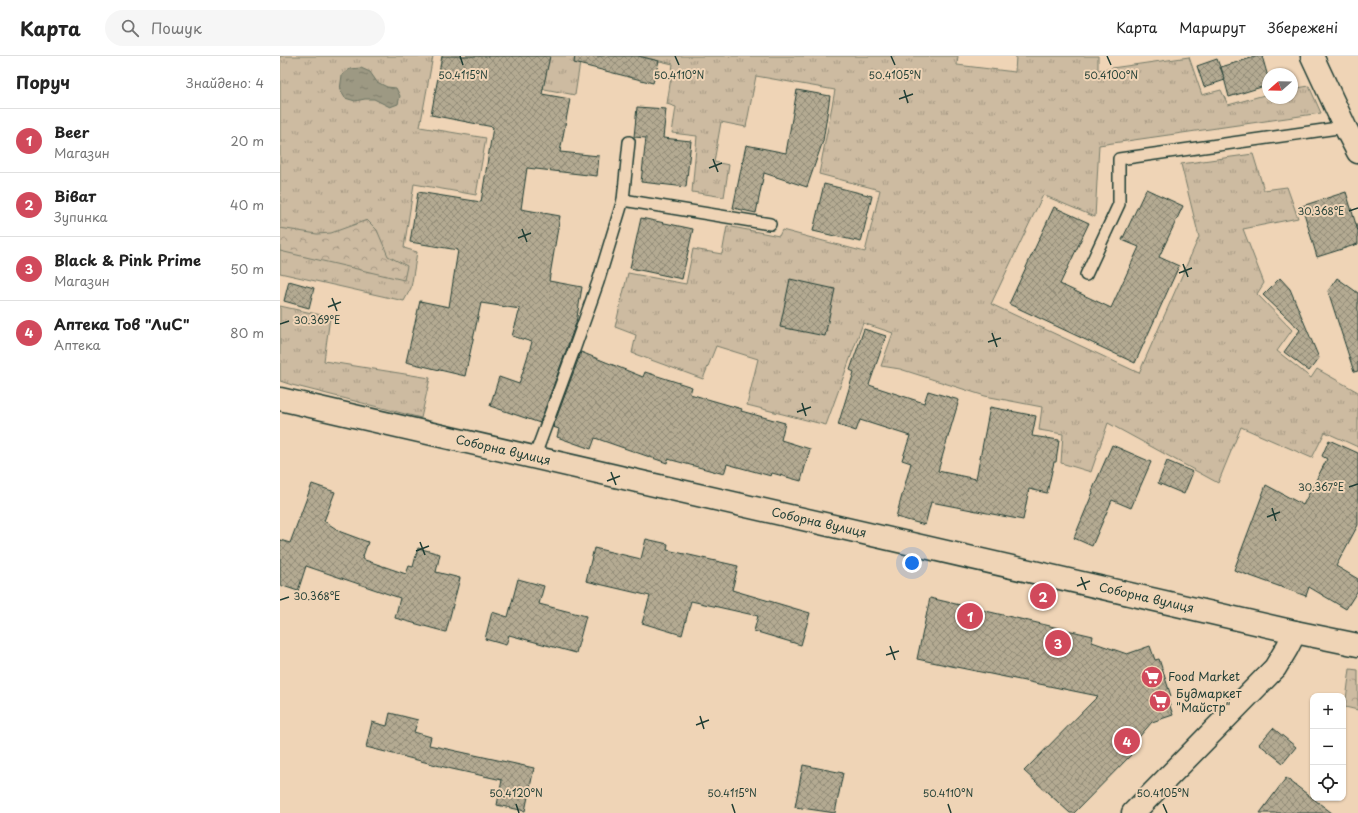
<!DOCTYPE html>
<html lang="uk">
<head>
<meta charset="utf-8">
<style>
  :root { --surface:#fff; --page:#f6f6f6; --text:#222; --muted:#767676; --line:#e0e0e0; --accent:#d1495b }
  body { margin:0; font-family:"Playpen Sans",sans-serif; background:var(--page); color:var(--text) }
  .controls { position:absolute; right:12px; bottom:12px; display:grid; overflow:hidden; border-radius:8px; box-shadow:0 1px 3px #0004 }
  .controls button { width:36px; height:36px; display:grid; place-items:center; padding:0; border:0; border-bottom:1px solid var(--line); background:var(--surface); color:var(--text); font:20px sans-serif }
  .compass { position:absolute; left:982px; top:12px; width:36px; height:36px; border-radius:50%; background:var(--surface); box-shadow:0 1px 3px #0004; rotate:250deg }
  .you { position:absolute; left:632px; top:507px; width:14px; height:14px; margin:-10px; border:3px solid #fff; border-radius:50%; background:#1a73e8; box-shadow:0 0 0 6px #1a73e833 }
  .badge { display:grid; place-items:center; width:26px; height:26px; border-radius:50%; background:var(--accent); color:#fff; font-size:13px; font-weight:700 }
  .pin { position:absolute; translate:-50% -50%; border:2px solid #fff; box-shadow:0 1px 4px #0006 }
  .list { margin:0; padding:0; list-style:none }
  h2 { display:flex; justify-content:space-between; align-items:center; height:52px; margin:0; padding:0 16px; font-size:17px }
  h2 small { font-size:13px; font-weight:400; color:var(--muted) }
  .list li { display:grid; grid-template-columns:26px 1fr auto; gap:12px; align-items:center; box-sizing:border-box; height:64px; padding:0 16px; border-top:1px solid var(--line) }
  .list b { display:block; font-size:15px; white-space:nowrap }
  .list p { margin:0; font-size:13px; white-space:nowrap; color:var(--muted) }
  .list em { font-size:13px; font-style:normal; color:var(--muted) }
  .icon { flex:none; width:22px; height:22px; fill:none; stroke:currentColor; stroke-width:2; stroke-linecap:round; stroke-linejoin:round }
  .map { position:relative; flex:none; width:1078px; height:757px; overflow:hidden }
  header { display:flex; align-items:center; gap:24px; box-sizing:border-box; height:56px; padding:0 20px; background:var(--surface); border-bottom:1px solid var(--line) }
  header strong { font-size:19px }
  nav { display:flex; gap:22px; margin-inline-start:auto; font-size:14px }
  .search { width:280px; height:36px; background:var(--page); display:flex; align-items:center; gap:10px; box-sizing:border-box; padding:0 14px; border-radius:22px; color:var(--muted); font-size:15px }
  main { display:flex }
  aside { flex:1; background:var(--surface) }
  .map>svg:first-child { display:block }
  .grass { fill:url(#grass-tufts); stroke:#767c6a }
  .forest { fill:url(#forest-crowns); stroke:#767c6a }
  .water { fill:url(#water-ripples); stroke:#6b7463 }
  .building { fill:url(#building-cross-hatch); stroke:#1f3d34 }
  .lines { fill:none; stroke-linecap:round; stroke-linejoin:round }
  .lane-casing { stroke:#1f3d34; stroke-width:14 }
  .street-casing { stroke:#1f3d34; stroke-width:25 }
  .secondary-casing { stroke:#1f3d34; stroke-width:25 }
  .primary-casing { stroke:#1f3d34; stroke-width:25 }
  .lane { stroke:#efd4b6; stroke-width:11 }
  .street { stroke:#efd4b6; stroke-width:22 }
  .secondary { stroke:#efd4b6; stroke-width:22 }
  .primary { stroke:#efd4b6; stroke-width:22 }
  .ticks { fill:none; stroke:#1f3d34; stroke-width:1.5 }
  .labels { text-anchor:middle; stroke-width:4; stroke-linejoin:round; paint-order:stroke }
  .street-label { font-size:12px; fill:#1f3d34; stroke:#efd4b6 }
  .poi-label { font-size:12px; fill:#1f3d34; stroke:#efd4b6; text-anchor:start }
  .ticks-label { font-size:10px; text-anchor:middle; fill:#1f3d34; stroke:#efd4b6; stroke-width:4; stroke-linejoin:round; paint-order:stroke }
</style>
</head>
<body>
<header>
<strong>Карта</strong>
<div class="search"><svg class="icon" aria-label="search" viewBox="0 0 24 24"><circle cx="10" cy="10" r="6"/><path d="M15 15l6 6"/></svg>Пошук</div>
<nav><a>Карта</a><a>Маршрут</a><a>Збережені</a></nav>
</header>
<main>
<aside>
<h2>Поруч<small>Знайдено: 4</small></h2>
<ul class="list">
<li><span class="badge">1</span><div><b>Beer</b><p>Магазин</p></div><em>20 m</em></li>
<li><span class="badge">2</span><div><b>Віват</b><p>Зупинка</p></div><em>40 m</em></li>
<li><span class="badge">3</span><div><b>Black &amp; Pink Prime</b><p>Магазин</p></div><em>50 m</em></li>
<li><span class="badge">4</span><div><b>Аптека Тов &quot;ЛиС&quot;</b><p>Аптека</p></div><em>80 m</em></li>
</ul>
</aside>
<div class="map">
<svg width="1078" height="757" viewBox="0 0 1078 757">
  <defs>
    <pattern id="grass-tufts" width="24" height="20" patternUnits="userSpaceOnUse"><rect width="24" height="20" fill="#cdbba1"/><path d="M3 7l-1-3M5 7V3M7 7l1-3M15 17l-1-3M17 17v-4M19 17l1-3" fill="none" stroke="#a69984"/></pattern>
    <pattern id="forest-crowns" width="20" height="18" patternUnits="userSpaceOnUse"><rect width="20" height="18" fill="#cdbba1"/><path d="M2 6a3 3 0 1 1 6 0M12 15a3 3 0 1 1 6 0" fill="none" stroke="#a69984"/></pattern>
    <pattern id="water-ripples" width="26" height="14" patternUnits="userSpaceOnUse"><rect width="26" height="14" fill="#9d9983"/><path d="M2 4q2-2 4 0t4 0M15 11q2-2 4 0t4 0" fill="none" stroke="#7f7e6c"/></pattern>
    <pattern id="building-cross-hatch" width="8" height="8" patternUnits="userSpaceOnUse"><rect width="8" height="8" fill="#b4aa92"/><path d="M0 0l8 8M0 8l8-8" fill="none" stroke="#928c78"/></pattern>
  </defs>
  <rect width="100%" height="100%" fill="#efd4b6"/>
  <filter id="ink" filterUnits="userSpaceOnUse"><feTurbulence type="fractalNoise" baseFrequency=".025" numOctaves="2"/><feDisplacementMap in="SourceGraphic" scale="8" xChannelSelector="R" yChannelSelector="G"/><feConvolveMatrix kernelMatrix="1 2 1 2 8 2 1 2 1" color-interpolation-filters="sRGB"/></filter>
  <g filter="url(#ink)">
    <!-- grass -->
    <g class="grass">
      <polygon points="0,0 153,0 140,71 206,82 196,139 134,128 124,192 137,196 131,232 124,245 0,217"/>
      <polygon points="171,0 301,0 295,39 169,14"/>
      <polygon points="358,0 678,0 677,9 735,16 736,0 818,0 818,14 909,1 922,39 941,34 948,49 988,38 988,42 1012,42 1012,33 1029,30 1041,57 819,89 815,161 763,139 711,248 859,317 919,181 901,108 973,98 984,134 1007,131 1018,162 963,173 984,227 977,238 1012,274 997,295 1031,322 1037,313 1078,336 1078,391 1045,376 1032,402 961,371 938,427 828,367 811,416 781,407 783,378 759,374 762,351 705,340 620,313 601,310 613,277 583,267 546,369 467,349 478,303 436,290 423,323 352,297 356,279 335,271 348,217 406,228 413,193 442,198 447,170 499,180 502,174 585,196 600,134 539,118 555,34 476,20 466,71 441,66 434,106 449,109 444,141 412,136 417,80 392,77 396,51 387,48 393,8"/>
      <polygon points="0,250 50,261 44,305 150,322 141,362 12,329 0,325"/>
    </g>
    <!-- forest -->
    <g class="forest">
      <polygon points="87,164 97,174 108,200 127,210 124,224 0,195 0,172 37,178 51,177"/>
      <polygon points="1070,613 1078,614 1078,654 1065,651"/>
    </g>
    <!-- water -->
    <polygon class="water" points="81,12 90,16 97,26 107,31 116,32 120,40 118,48 110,51 94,43 85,43 75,45 65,42 60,34 62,19 70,13"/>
    <!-- building -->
    <g class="building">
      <polygon points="162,0 270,0 262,38 290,43 280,96 319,100 317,120 247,112 241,153 280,160 269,225 302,231 296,267 260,367 210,350 219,321 239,328 252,286 232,280 240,253 201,247 185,320 126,306 140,245 169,251 178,194 130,186 138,136 201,146 213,71 151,59"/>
      <polygon points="295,0 358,0 379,5 373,27 294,7"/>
      <polygon points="978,0 982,0 988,21 988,29 949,41 941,11"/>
      <polygon points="937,3 945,24 924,31 917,10"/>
      <polygon points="517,34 550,40 543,85 527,131 484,117 476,157 453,152 466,89 506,97"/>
      <polygon points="357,51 386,53 383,82 411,85 406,131 361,126 366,82 354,81"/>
      <polygon points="544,128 592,140 581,186 533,175"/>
      <polygon points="866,133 903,150 879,201 899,210 855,307 729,248 774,151 809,167 780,228 831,252 859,191 842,184"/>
      <polygon points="1066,136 1078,175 1078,188 1037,201 1022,150"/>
      <polygon points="361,162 413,173 402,223 350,212"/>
      <polygon points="1000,222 1010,233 1039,302 1029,315 1004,296 1020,274 983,239"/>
      <polygon points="1057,222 1078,237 1078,315 1074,316 1048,235"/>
      <polygon points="510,223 555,233 545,280 500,271"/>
      <polygon points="9,225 34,232 29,252 4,245"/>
      <polygon points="584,273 606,280 589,329 644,347 648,335 679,344 658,415 696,423 710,351 756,360 752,380 779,384 776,406 774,406 767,437 749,433 743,464 651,446 645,469 616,461 631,407 622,404 630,380 580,364 576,375 558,369 574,316 570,314"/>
      <polygon points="301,296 363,321 365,316 412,331 410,338 462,353 461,355 505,367 501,384 530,393 521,425 492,417 491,420 447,408 444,418 388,403 387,407 315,382 311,393 277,381 279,373 273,371"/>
      <polygon points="1049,384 1078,397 1078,469 1056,510 1078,523 1078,534 1066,553 1029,531 1026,540 954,514 986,429 1023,449 1047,403 1042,400"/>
      <polygon points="832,389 871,406 851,452 832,444 812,490 794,482 813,436 812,435"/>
      <polygon points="887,405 913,416 904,438 878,427"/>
      <polygon points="32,428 55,436 44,465 61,476 88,486 82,503 126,518 129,510 133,511 138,492 160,498 156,516 180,522 166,576 115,562 120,542 26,510 18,535 0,529 0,484 10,487"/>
      <polygon points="366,483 388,488 387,494 458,510 452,534 530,557 521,589 474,575 478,560 411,545 402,579 362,567 370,540 306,525 314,492 361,503"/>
      <polygon points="238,523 264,530 259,548 306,560 296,597 229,579 226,589 205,583 212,556 228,561"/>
      <polygon points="650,542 813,580 812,586 847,598 870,590 875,604 879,603 891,640 887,641 893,659 872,666 847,695 851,699 794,757 790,757 744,715 818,640 637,603"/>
      <polygon points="110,657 138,664 134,676 151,681 149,689 254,712 245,755 217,749 222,724 172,713 86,691 92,666 107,670"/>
      <polygon points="993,672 1016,691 1003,707 979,688"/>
      <polygon points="523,709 563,717 555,757 515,751"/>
      <polygon points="1006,722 1052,757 980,757"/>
    </g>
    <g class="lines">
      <!-- lane casing -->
      <g class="lane-casing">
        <g id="lane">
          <polyline points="343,144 490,168"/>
          <polyline points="806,219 839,148 839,103 1065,71"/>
          <polyline points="254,402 295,291 318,226 343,144 349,86"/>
        </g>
      </g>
      <!-- street casing -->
      <g class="street-casing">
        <polyline id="street" points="1032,0 1065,71 1078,96"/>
      </g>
      <!-- secondary casing -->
      <g class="secondary-casing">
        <polyline id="secondary" points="853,757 995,612 1007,592 1015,576"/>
      </g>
      <!-- primary casing -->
      <g class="primary-casing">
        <g id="primary">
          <path id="s1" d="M0,343L1015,576L1078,589"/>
        </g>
      </g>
      <!-- lane -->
      <use href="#lane" class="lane"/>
      <!-- street -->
      <use href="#street" class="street"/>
      <!-- secondary -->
      <use href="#secondary" class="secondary"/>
      <!-- primary -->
      <use href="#primary" class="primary"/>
    </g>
  </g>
  <!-- ticks -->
  <path class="ticks" d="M180,0L183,9M395,0L399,9M611,0L615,9M827,0L831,9M624,34L628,47M619,43L633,38M433,103L438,116M429,112L442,107M1069,155L1078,152M242,173L247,186M238,182L251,177M903,208L908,221M899,217L912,212M52,242L57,255M48,251L61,246M0,268L9,265M712,277L717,291M708,286L721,282M522,347L526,360M517,356L531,351M331,416L336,429M327,425L340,420M1069,431L1078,428M992,452L996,465M987,461L1000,456M140,486L145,499M136,495L149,490M801,521L806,534M797,530L810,525M0,544L9,541M610,590L615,604M606,599L619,595M420,660L424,673M416,669L429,664M236,748L239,757M452,748L455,757M668,748L671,757M883,748L887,757"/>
  <!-- icons -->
  <defs>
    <g id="supermarket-disc" transform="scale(1.15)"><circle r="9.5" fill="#d1495b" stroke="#efd4b6"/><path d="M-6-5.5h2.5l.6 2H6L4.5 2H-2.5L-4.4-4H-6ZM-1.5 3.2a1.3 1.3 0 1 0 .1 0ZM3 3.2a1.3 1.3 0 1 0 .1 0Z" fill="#fff"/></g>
  </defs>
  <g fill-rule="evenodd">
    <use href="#supermarket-disc" x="872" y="621"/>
    <use href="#supermarket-disc" x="880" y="645"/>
  </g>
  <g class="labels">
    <!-- street labels -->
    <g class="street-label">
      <text dy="4" stroke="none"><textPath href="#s1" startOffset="229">Соборна вулиця</textPath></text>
      <text dy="4" stroke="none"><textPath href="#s1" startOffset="553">Соборна вулиця</textPath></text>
      <text dy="4" stroke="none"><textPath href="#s1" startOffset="889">Соборна вулиця</textPath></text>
    </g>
    <!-- poi labels -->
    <g class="poi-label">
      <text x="888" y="625">Food Market</text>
      <text x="896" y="642">Будмаркет<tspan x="896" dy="14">"Майстр"</tspan></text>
    </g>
  </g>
  <g class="ticks-label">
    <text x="183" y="23">50.4115°N</text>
    <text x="399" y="23">50.4110°N</text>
    <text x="615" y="23">50.4105°N</text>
    <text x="831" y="23">50.4100°N</text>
    <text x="1041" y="159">30.368°E</text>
    <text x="37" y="268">30.369°E</text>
    <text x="1041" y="435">30.367°E</text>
    <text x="37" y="544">30.368°E</text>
    <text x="236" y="741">50.4120°N</text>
    <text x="452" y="741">50.4115°N</text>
    <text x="668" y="741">50.4110°N</text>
    <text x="883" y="741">50.4105°N</text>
  </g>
</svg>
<div class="controls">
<button>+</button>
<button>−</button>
<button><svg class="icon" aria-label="locate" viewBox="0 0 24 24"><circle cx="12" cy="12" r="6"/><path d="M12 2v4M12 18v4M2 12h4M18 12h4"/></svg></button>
</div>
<svg class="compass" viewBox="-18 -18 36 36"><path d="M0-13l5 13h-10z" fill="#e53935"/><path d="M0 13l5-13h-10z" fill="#767676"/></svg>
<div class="you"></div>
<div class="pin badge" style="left:690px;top:560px">1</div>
<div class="pin badge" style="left:763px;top:540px">2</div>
<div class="pin badge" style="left:778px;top:587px">3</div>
<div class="pin badge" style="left:847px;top:685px">4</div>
</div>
</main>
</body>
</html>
